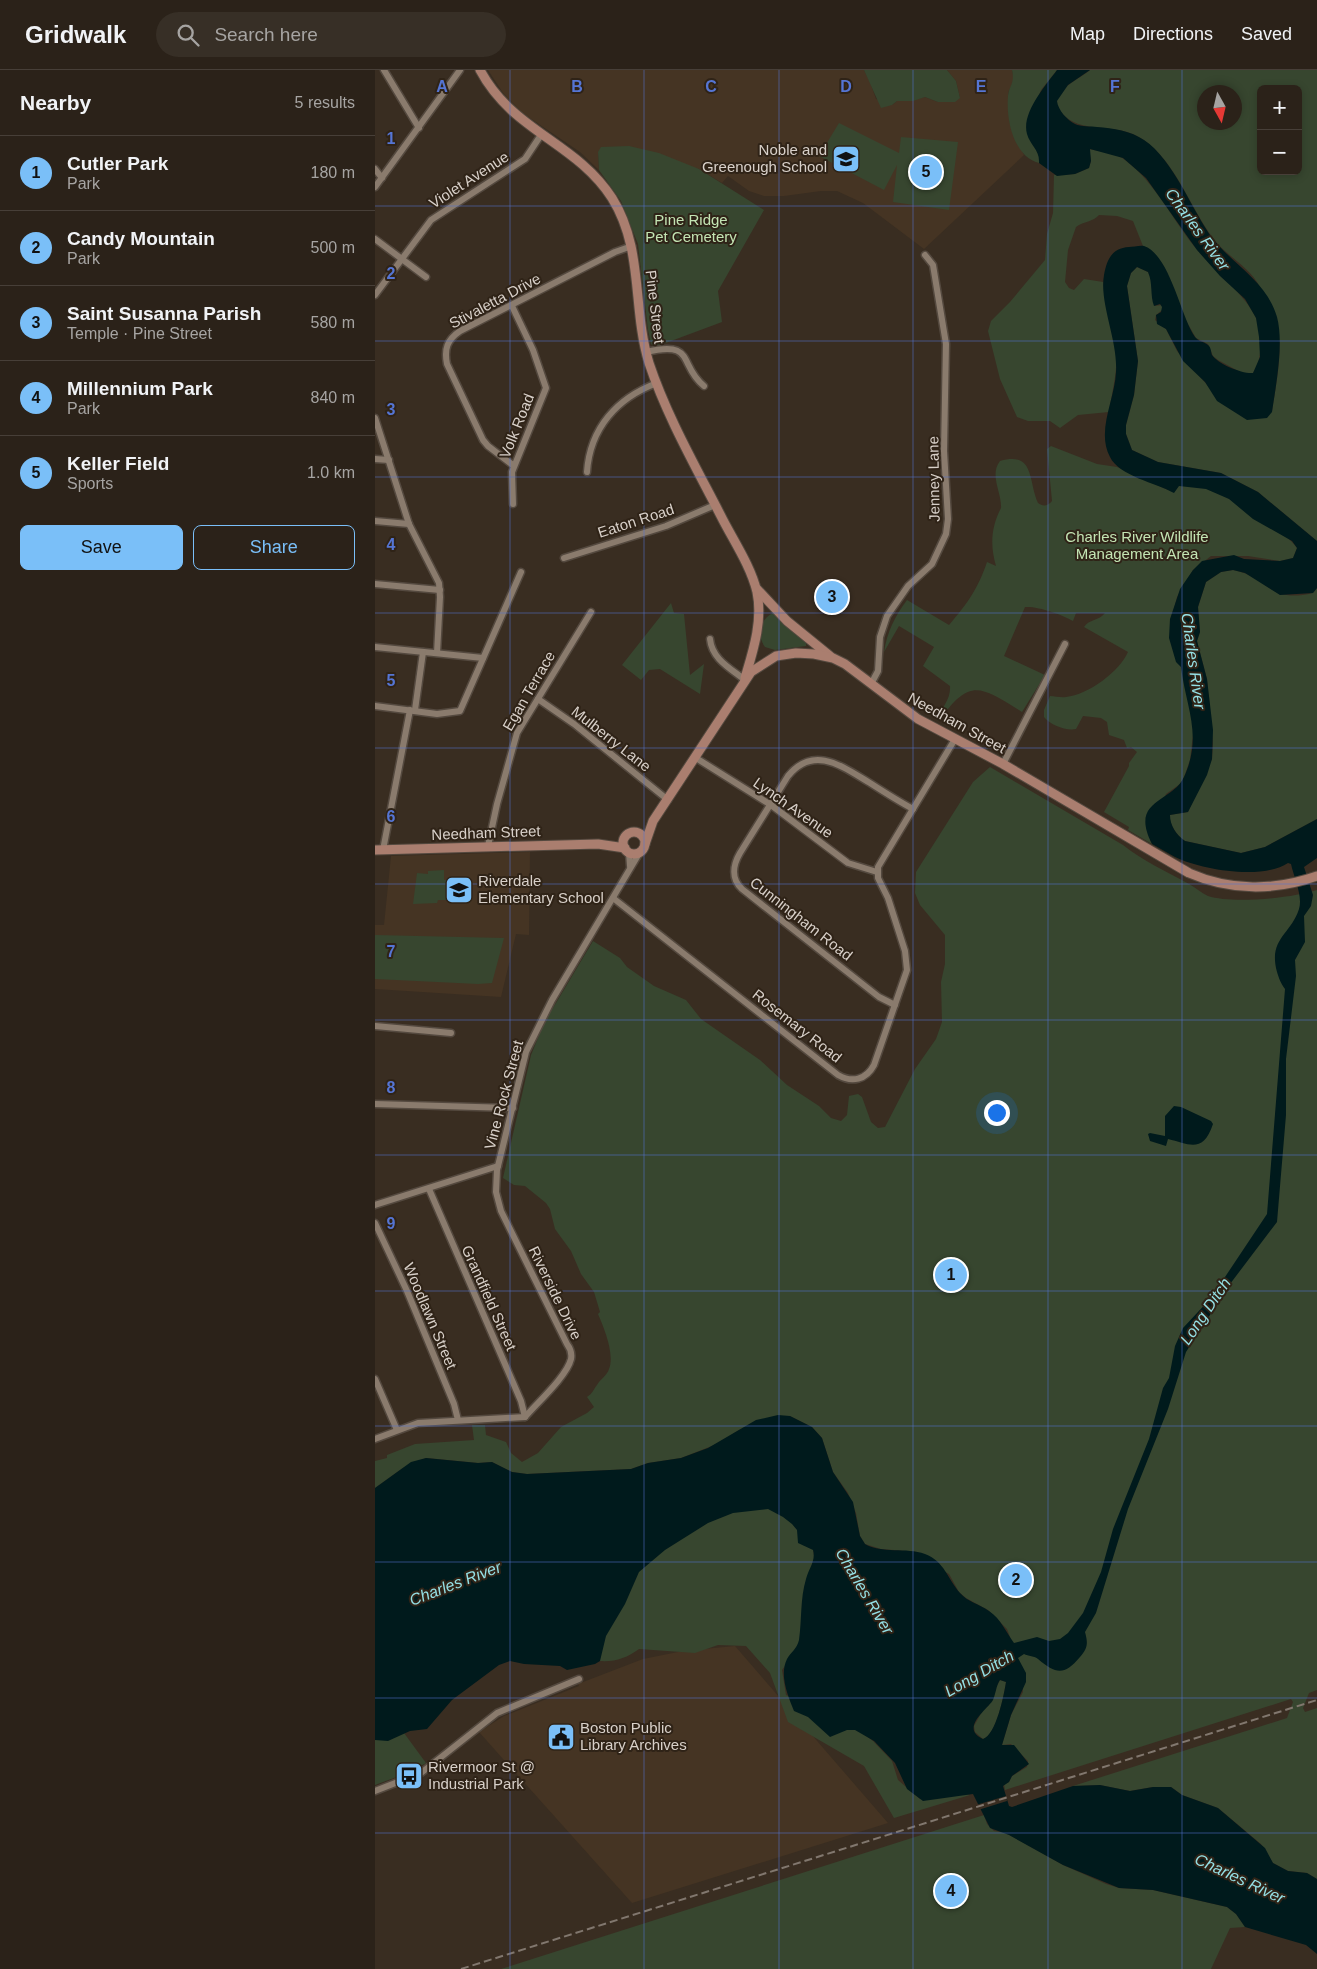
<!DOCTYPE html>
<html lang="en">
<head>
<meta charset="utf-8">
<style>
  :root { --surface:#2b2219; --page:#372f26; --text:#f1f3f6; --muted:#a6a4a2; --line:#473f38; --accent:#7abff8 }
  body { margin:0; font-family:Helvetica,sans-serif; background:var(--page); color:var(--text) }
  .controls { position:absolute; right:15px; top:15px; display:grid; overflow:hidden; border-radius:8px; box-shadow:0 2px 8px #0003 }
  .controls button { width:45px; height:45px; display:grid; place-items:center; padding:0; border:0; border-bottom:1px solid var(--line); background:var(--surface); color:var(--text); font:25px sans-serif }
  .compass { position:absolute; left:822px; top:15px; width:45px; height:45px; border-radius:50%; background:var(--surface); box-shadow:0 2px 8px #0003; rotate:172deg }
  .you { position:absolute; left:621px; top:1042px; width:18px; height:18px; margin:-12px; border:4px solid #fff; border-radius:50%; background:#1a73e8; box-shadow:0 0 0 8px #1a73e833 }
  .badge { display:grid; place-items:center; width:32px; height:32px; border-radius:50%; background:var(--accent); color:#111; font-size:16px; font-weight:700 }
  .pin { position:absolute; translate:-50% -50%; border:2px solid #fff; box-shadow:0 1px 5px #0006 }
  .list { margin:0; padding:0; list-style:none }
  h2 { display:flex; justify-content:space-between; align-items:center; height:65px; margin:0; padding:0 20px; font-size:21px }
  h2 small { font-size:16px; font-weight:400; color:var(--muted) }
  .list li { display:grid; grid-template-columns:32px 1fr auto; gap:15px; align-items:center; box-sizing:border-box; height:75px; padding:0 20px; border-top:1px solid var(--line) }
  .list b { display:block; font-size:19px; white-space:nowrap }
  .list p { margin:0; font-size:16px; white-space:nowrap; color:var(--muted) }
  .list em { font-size:16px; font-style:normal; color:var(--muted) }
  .actions { display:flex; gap:10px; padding:15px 20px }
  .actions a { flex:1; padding:11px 0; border:1px solid var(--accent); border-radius:8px; text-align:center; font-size:18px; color:var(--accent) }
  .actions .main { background:var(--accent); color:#111 }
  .icon { flex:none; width:28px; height:28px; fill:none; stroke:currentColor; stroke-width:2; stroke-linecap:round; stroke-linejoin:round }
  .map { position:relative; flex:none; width:942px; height:1899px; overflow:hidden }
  header { display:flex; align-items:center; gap:30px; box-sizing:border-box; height:70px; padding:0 25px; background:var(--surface); border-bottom:1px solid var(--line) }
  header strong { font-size:24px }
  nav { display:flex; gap:28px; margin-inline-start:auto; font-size:18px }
  .search { width:350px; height:45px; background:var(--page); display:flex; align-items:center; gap:12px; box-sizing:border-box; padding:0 18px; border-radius:28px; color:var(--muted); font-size:19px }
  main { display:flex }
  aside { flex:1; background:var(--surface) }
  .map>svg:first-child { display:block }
  .built { fill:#453423 }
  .green { fill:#37462f; fill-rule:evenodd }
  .water { fill:#001a1c; fill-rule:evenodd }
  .pier { fill:#392d21 }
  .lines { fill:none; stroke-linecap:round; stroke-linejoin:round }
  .street-casing { stroke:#54493f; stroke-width:9 }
  .secondary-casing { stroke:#54493f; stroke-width:11 }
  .street { stroke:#8a7b6d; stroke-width:6 }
  .secondary { stroke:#aa7e6f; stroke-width:9 }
  .rail { stroke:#81776e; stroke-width:2; stroke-dasharray:8 4; stroke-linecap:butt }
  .grid { fill:none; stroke:#5575d4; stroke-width:1; stroke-opacity:0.55 }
  .labels { text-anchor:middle; stroke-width:4; stroke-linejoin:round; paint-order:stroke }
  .poi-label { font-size:15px; fill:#d8d0c9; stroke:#2f2317; text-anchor:start }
  .street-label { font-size:15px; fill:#d8d0c9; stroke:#2f2317 }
  .park-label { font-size:15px; fill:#c3e4b3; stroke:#2f2317 }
  .water-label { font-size:16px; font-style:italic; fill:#94dfe4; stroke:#2f2317 }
  .grid-label { font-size:16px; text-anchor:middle; font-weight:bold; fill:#5575d4; stroke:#2f2317; stroke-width:4; stroke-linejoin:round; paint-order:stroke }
</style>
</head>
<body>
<header>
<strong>Gridwalk</strong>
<div class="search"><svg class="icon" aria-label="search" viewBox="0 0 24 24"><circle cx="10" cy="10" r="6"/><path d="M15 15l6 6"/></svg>Search here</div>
<nav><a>Map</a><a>Directions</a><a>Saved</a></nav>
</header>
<main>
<aside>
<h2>Nearby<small>5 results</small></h2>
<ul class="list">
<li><span class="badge">1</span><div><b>Cutler Park</b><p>Park</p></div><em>180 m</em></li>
<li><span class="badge">2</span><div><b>Candy Mountain</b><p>Park</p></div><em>500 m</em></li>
<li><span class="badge">3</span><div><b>Saint Susanna Parish</b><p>Temple · Pine Street</p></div><em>580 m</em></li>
<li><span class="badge">4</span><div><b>Millennium Park</b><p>Park</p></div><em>840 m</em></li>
<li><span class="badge">5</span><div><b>Keller Field</b><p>Sports</p></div><em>1.0 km</em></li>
</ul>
<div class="actions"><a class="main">Save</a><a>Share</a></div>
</aside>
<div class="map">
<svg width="942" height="1899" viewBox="0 0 942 1899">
  <rect width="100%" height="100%" fill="#392d21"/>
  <!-- built -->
  <g class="built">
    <polygon points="113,0 489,0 495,12 501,29 517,35 522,31 538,30 550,27 563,32 585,28 581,11 572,0 637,0 639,10 633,23 635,54 649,85 549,179 488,133 462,121 446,121 409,126 389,126 374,121 353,106 347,113 324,99 223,82 224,100 205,82 146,42 128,23"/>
    <polygon points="155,782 154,865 141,864 126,927 0,919 0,855 9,855 16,786"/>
    <polygon points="360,1576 513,1753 257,1833 104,1662 129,1646 204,1616 203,1614 268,1589 308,1581"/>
  </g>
  <!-- green -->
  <g class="green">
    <polygon points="489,0 572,0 581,11 585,28 580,32 563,32 550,27 538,31 522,31 517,35 506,38"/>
    <path d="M637,0H682L666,20L652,57L664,86V93C638,86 631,49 633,26C634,15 640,14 637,0Z"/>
    <path d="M715,0H942V471L883,422L846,403L783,392L757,380L751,364V355L759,325L763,291L752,216L756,203L762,197L773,202L776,209L780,236L787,235V240L781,245L780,250L791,259L802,281L834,317L897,341C900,323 908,279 903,262C899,248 892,230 885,217C875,197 851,186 838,168C814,136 799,86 762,66C737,52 698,66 683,37C675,22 706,8 715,0ZM886,19H923V101H886ZM829,22H859V52H829Z"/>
    <polygon points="464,53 524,83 526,67 583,72 574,140 518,132 522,95 509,120 444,86"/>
    <polygon points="254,76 284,83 324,99 389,140 343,221 347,252 280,277 276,274 273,260 263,174 246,131 224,100 223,82 226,77"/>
    <path d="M714,79C726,82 740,82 750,90C782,114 798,152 824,182C840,201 872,227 881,248C887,262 888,290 878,303H867L843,290L838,286L833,274L821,268L810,249L788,195L778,182L768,176L758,151L742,146L724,145C718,152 709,151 701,157L693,180L690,212L694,218L699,220L709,209L728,212C730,235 738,257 741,280C743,302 737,321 734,342L703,345L685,358L675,351H653L642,347L625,309L613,261L616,251L635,232L670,190L672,164L678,143L679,105L700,104L714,98L716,91Z"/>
    <path d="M676,376L722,394L742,397L793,420C828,400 864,437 891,455C902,463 914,466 922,478L918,488L905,491L873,486H836L818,500L802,527L796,551L819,656L815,690L809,707L805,714L791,724L775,770L777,774L753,760L754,757L729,742L754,696V693L762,682L756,677L752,678L749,670L734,665L732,652L726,648L708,646L701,659C691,661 675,655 669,647V640L675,626C680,626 686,628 691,627C713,625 745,601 753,582L709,557C714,549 724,551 730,543H701L698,551C688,545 663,536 650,537L629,586L670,605L647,642C605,616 595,607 564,651L561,649C567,638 576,629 575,616L548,596L559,577L524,556L509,582C512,562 520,546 532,530L574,555C592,534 603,519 612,492L621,496C615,476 616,457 626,438C627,423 614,405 625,391C660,381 653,411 663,433C668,437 673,436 677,431L672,379Z"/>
    <path d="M858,500C895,507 893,534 938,523L942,518V749L890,777L866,783L810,771C801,765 795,755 794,745L813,742L837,689L838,674L832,609L822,571L825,562L823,537L831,512L846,502Z"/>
    <polygon points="296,533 299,543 309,544 315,605 329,594 325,624 285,599 274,600 266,610 247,595"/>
    <path d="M398,543L431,570V576L400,580L390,577C381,565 385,549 398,543Z"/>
    <path d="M615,697L748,775C768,791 791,801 814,814C820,817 826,823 833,826C857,834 918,828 942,820V1620L934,1623L928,1638L930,1642L942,1638V1809L932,1803L913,1801L898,1793L886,1774L843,1738L807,1725L796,1717H778L755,1721L725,1715L698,1716L912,1648L918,1632L916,1629L630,1720L629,1714L634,1712L637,1706L652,1697L653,1691L636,1674L627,1675L636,1645L648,1622L645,1594L632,1559L613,1540L591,1528L584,1522L574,1504L531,1481L506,1479L490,1474L485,1466L481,1443L473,1423L458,1402L447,1368L437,1357L415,1346L364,1360L342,1374L306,1388L273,1393L256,1399L152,1404L137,1402L117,1392L103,1393L51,1388L28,1398L0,1418V1391L12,1388V1385L40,1374L99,1370L97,1355H110L111,1365L131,1372L136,1383L147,1392L163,1383L186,1357L212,1343L219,1337L212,1327C218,1323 218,1320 222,1315C225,1309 232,1306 234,1299C240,1284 229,1258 223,1244L225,1242L219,1222L206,1204L196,1181L180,1159L175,1139L171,1133L150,1116L139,1115L128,1108L156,985L169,953L218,871L245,888L252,897L279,916L311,930L326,949L385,990L412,1015L444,1036L456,1048L466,1051L472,1045L474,1026L483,1024L487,1027L496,1052L503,1058L510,1057L540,999L561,969L567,952L566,912L570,894V865L545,835L540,823L541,802L598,712Z"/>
    <polygon points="69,800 69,810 73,810 73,830 63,830 62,833 38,834 42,803 53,804 53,801"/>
    <polygon points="0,865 129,868 117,913 103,914 0,909"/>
    <path d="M339,1439H406L438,1479L439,1486V1544L419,1584L407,1600L411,1625L479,1657L498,1671L517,1691L523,1710L545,1729L590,1724L595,1725L519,1748L489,1696L413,1652L395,1603L371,1576L343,1575L320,1583L264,1579C252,1588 240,1592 225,1591V1588L181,1587L252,1507Z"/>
    <path d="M625,1610L631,1612C629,1625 621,1666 608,1669L600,1662L599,1656Z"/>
    <polygon points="29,1663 51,1693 35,1702 0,1715 0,1670"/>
    <polygon points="609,1745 612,1754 619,1761 631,1763 688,1795 731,1814 744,1818 778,1820 852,1837 861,1844 870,1857 855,1858 836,1899 126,1899"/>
  </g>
  <!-- water -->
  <g class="water">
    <path d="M682,0H715L693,15L682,31C683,40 692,50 700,54C706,57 716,56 722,57C738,58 756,61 769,70C799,90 817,141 838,169C860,196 892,212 902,247C909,273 901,315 897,342L892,348L872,350L842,331L830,312L808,291L791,259L782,254L781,245L786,242L787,237L785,234L779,236C775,226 778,213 773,202L762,197L756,203L752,216L763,291L759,325L751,355V364L757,380L783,392L846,403L883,422L942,471V518L938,523L905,525L870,503L858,500L846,502L831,512L823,537L825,562L822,571L832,609L838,660L837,689L832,705L813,742L795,745C795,755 801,765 810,771L866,783L890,777L942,749V788L929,797L938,825L936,836L929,846L930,872L920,890L921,906L911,989V1045L902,1152L855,1214L811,1282L793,1339L753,1439L721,1543L710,1562C713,1573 713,1578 705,1587C689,1606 681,1604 663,1589C660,1586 653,1586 649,1584L643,1588L651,1603V1612L636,1645L627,1675H639L654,1694L637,1706L634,1712L628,1716L634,1736L637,1737L698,1716L725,1715L755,1721L778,1717H796L807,1725L843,1738L890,1778L898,1793L913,1801L932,1803L942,1809V1884L931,1875L870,1857L861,1844L852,1837L778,1820L744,1818L688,1795L634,1765L615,1758L598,1724L548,1731L532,1719L520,1693L499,1671L480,1660H472L455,1667L433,1647L419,1641C413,1626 404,1605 412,1589C416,1582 422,1579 424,1570C427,1549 425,1529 431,1509C434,1498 441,1491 438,1480L423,1473L422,1460L417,1454L408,1447L393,1439L358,1443L333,1453L290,1480L264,1502L250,1534L231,1566L225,1591L220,1594L192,1600L185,1596L149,1594L135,1591L124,1595L77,1630L52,1659L35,1661L13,1671L0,1670V1418L36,1392L51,1388L103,1393L117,1392L137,1402L152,1404L256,1399L273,1393L306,1388L333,1378L381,1350L403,1345L415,1346L437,1357L447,1368L458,1402L478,1432L485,1466L490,1474C507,1484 531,1477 550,1484C570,1492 572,1508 585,1523C593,1532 604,1534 614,1541C626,1549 631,1562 639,1573L662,1567L674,1571L685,1569L693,1563L708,1543L726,1502L738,1459L774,1369L788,1318L794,1308L800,1276L808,1258L836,1228L892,1144L910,919C905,912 903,906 901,898C895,868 916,864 924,839C928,826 919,808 916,794L913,793C887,810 827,800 800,787C792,783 785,778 777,774C754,729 797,733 809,707C828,665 811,638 806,597L801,592L794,568L795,549L805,519L818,500L827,491L859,485L869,489L905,491L918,488L922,478L917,471L878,449L854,429L831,419L804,416L799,423C781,413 744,406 735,387C721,361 740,329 741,302C743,270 724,233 729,205C732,189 737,178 754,177C758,177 765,175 769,176C795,185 805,245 820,267C824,272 828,271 833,275C836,277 836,282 837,285C843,294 867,304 878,303L885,287L884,267L881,248L870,229L845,206L822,180L771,108L748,88L715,79L716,91L714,98L700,104L682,106L664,93C665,80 655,75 652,64C646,43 671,15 682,0ZM625,1610L631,1612C629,1625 621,1665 608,1669C584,1658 613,1639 618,1630C621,1623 621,1616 625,1610Z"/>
    <path d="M799,1036L806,1037L836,1051L838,1054C828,1084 814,1074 793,1069L791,1076L775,1071L773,1064L775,1063L790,1066V1046Z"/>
  </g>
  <!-- pier -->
  <polygon class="pier" points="631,1726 632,1731 603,1740 601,1735"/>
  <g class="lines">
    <!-- street casing -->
    <g class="street-casing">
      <g id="street">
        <polyline points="9,0 44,58"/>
        <polyline points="0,99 7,108"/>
        <polyline points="0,117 85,0"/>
        <polyline points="0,169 51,207"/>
        <polyline points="0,225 56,150 150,89 166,65"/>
        <polyline points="137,236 158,280 171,318 137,402 138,434"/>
        <path d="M271,282C321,270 303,295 329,316"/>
        <polyline points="0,348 34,454 64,513 65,527 62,583"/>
        <polyline points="0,389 14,390"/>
        <path d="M139,396L113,376L108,370L72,294C69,279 72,270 85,261L240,182L257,176"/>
        <path d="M212,402C215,358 242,328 282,313"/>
        <polyline points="0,451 34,454"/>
        <polyline points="189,488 291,456 340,435"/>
        <polyline points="0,514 65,520"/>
        <path d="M335,569C337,589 355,598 370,610"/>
        <polyline points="0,577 108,588"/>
        <polyline points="496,614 503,601 505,567 512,546 533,516 557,494 571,464 573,449 569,381 571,274 558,195 550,185"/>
        <polyline points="163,629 199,654 293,730"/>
        <polyline points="0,636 62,644 85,641 146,502"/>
        <polyline points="40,640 48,582"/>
        <polyline points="321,688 396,735 473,793 502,802"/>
        <polyline points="628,694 690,574"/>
        <polyline points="113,776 122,734 142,663 216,542"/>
        <polyline points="8,780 35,640"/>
        <polyline points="254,783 255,796"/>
        <path d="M238,828L463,1005C477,1013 491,1010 499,995L532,900L530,881L513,828L503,808V797L580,669"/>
        <path d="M520,935L504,927L367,819C356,809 358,795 365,783L413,706C439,674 468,697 495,713C509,722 523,731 538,739"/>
        <polyline points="0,956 76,963"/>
        <polyline points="0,1034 138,1038"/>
        <polyline points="54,1119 146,1331 150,1347"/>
        <polyline points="0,1135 123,1096"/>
        <polyline points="0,1153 32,1221 79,1334 83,1350"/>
        <polyline points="0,1309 22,1360"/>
        <path d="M0,1369L43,1353L150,1347C162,1333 192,1306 196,1289C197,1284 195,1278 192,1274L126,1141L121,1122L122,1100L151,982L177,930L265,782"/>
        <polyline points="0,1721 46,1703 122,1643 204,1609"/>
      </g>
    </g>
    <!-- secondary casing -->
    <g class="secondary-casing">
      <g id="secondary">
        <path d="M105,0C138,62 201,72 237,128C269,179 257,238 274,293C292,347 322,399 348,450C360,473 376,497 382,522C388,551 378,581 370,608"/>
        <polyline points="382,519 412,551 455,586"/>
        <circle cx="259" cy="773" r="11"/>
        <path d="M270,774L278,751L376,602L401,586L421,583L439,584L458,588L470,594L543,649L628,694L814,803C855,821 900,821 942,806"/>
        <polyline points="0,780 223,774 250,778"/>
      </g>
    </g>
    <!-- street -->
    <use href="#street" class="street"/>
    <!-- secondary -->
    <use href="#secondary" class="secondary"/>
    <!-- rail -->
    <polyline class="rail" points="86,1899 942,1630"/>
  </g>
  <!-- grid -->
  <path class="grid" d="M135,0V1899M269,0V1899M404,0V1899M538,0V1899M673,0V1899M807,0V1899M0,136H942M0,271H942M0,407H942M0,543H942M0,678H942M0,814H942M0,950H942M0,1085H942M0,1221H942M0,1356H942M0,1492H942M0,1628H942M0,1763H942"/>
  <!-- icons -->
  <defs>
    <g id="school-square" transform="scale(1.4375)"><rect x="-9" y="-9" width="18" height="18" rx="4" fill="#7abff8" stroke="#2f2317"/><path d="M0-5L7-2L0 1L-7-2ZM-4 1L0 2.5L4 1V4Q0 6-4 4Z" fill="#111"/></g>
    <g id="civic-square" transform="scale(1.4375)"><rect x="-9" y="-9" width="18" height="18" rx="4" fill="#7abff8" stroke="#2f2317"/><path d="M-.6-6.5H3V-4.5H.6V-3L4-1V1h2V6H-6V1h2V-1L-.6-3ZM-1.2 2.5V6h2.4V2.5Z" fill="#111"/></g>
    <g id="bus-square" transform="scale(1.4375)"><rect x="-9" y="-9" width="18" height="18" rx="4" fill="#7abff8" stroke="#2f2317"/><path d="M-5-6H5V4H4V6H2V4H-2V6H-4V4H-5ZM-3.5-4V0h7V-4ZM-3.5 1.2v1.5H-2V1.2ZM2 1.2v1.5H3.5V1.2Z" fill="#111"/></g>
  </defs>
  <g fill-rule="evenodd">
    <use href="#school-square" x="471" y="89"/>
    <use href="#school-square" x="84" y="820"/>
    <use href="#civic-square" x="186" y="1667"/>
    <use href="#bus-square" x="34" y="1706"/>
  </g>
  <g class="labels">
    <!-- poi labels -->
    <g class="poi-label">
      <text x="452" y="85" text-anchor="end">Noble and<tspan x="452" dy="17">Greenough School</tspan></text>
      <text x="103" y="816">Riverdale<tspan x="103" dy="17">Elementary School</tspan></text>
      <text x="205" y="1663">Boston Public<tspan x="205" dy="17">Library Archives</tspan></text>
      <text x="53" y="1702">Rivermoor St @<tspan x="53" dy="17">Industrial Park</tspan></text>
    </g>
    <!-- street labels -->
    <g class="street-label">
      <text transform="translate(94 110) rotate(-33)" y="5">Violet Avenue</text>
      <text transform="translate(120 231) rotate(-28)" y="5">Stivaletta Drive</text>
      <text transform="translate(280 237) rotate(83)" y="5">Pine Street</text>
      <text transform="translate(142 356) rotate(-68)" y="5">Volk Road</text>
      <text transform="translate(559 409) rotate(-91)" y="5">Jenney Lane</text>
      <text transform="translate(261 451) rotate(-18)" y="5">Eaton Road</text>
      <text transform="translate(154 621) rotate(-60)" y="5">Egan Terrace</text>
      <text transform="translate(582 653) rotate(29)" y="5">Needham Street</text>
      <text transform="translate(236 669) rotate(38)" y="5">Mulberry Lane</text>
      <text transform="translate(418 738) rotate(35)" y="5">Lynch Avenue</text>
      <text transform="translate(111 763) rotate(-2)" y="5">Needham Street</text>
      <text transform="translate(426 849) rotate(38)" y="5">Cunningham Road</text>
      <text transform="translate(422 956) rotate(38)" y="5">Rosemary Road</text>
      <text transform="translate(129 1025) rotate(-75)" y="5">Vine Rock Street</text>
      <text transform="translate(180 1223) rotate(64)" y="5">Riverside Drive</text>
      <text transform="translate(114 1228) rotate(66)" y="5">Grandfield Street</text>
      <text transform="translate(55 1246) rotate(67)" y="5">Woodlawn Street</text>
    </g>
    <!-- park labels -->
    <g class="park-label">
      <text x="316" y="155">Pine Ridge<tspan x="316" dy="17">Pet Cemetery</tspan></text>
      <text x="762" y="472">Charles River Wildlife<tspan x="762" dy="17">Management Area</tspan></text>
    </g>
    <!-- water labels -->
    <g class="water-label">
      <text transform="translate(823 159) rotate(54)" y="6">Charles River</text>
      <text transform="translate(819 591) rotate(82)" y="6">Charles River</text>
      <text transform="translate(830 1241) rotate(-56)" y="6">Long Ditch</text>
      <text transform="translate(80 1513) rotate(-21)" y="6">Charles River</text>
      <text transform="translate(490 1521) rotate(59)" y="6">Charles River</text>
      <text transform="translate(604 1603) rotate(-30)" y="6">Long Ditch</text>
      <text transform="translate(865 1808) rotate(25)" y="6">Charles River</text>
    </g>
  </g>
  <g class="grid-label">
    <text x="67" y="22">A</text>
    <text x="202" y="22">B</text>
    <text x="336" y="22">C</text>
    <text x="471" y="22">D</text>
    <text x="606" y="22">E</text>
    <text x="740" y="22">F</text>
    <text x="16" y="74">1</text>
    <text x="16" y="209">2</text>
    <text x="16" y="345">3</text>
    <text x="16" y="480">4</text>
    <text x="16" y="616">5</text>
    <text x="16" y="752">6</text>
    <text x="16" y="887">7</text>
    <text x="16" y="1023">8</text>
    <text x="16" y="1159">9</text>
  </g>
</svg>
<div class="controls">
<button>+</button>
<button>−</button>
</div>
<svg class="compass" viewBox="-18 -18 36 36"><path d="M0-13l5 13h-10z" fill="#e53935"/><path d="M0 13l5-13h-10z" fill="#a6a4a2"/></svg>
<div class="you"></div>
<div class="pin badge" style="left:576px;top:1205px">1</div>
<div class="pin badge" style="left:641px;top:1510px">2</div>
<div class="pin badge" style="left:457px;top:527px">3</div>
<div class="pin badge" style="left:576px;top:1821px">4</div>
<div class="pin badge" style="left:551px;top:102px">5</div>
</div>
</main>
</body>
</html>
